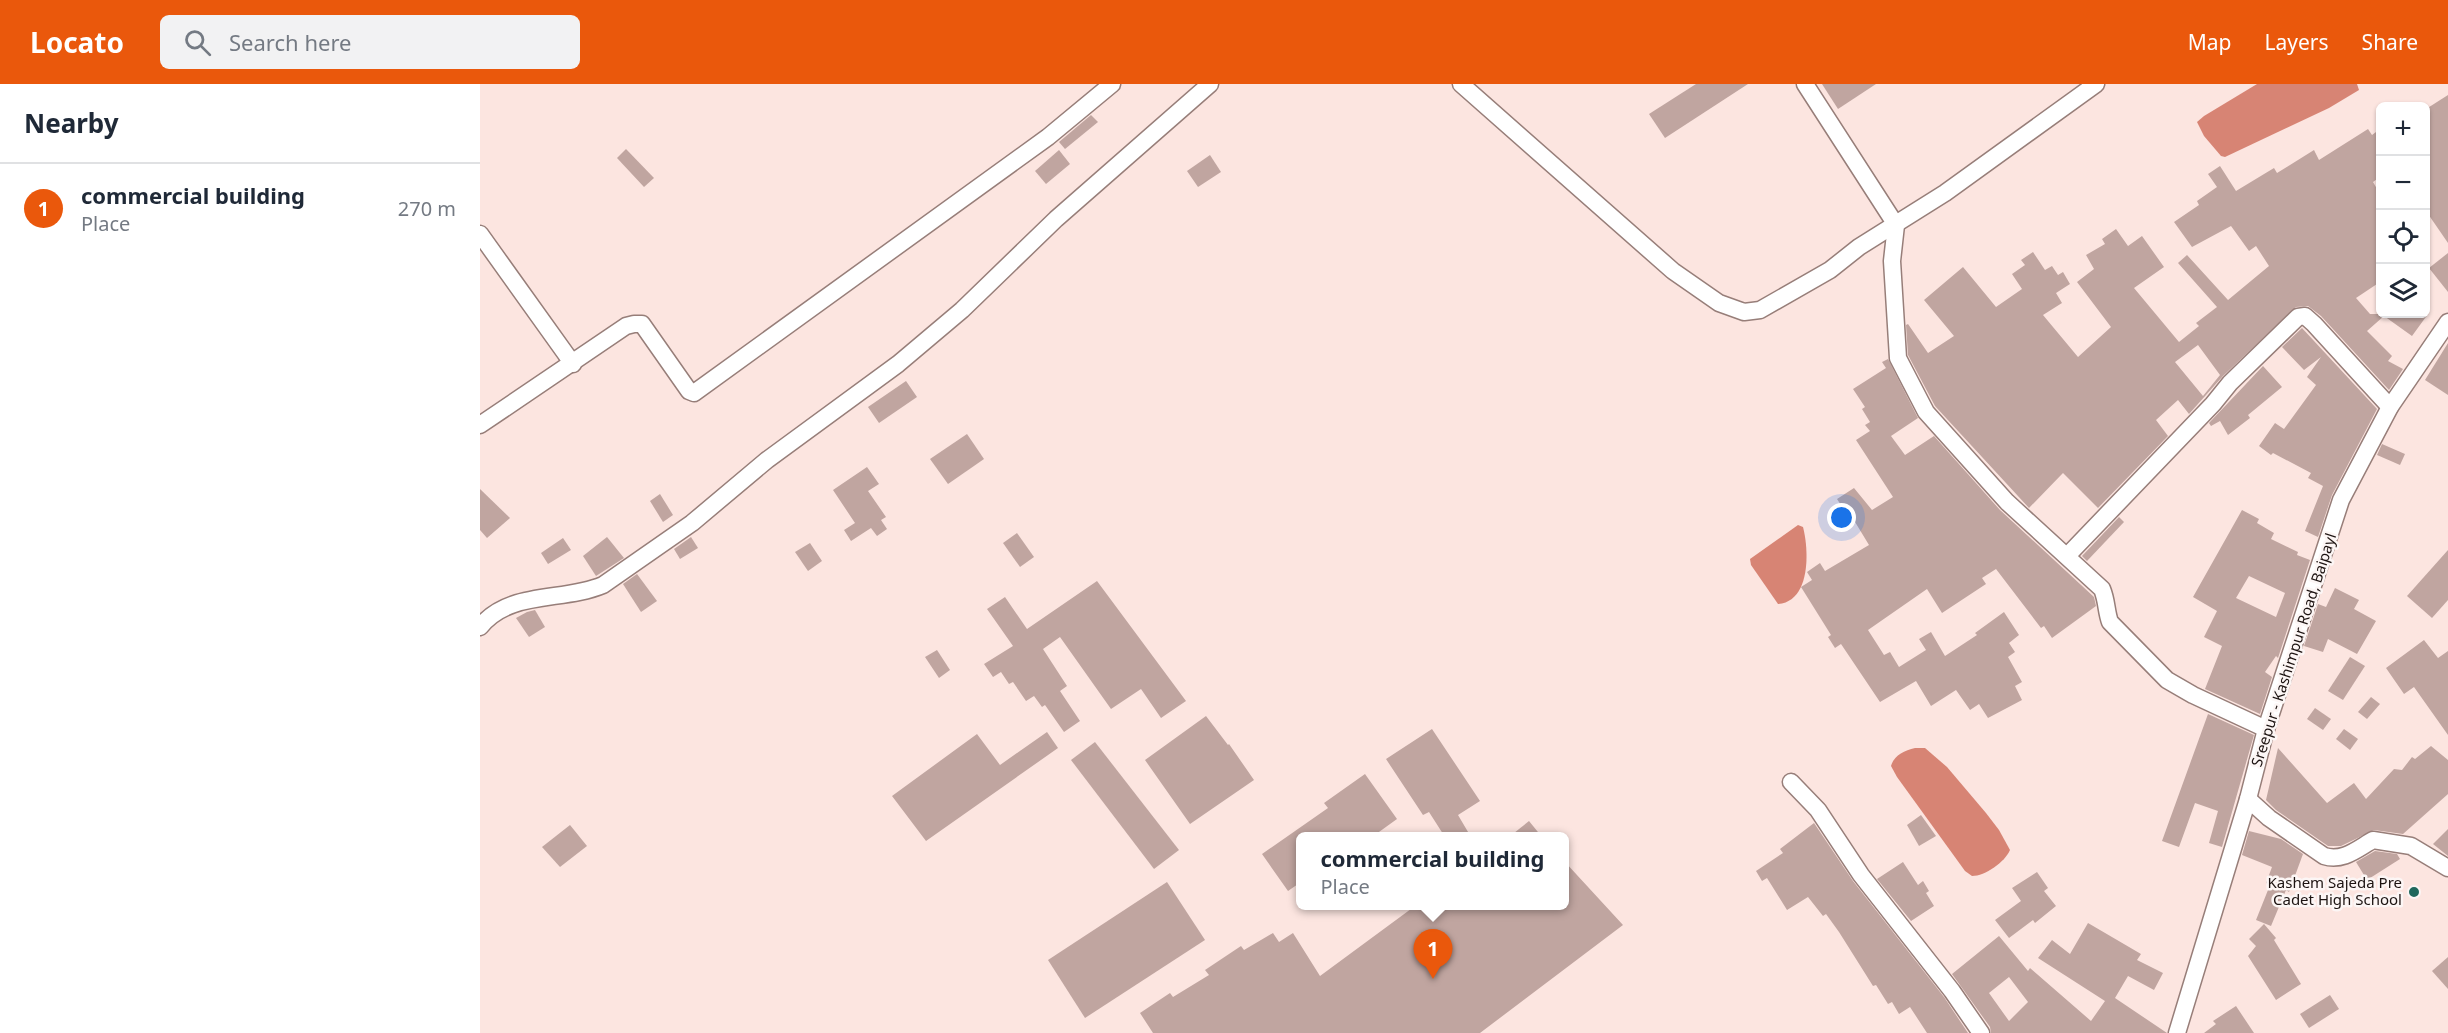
<!DOCTYPE html>
<html lang="en">
<head>
<meta charset="utf-8">
<style>
  :root { --surface:#fff; --page:#f2f2f3; --text:#1f2937; --muted:#747a83; --line:#e0e1e3; --accent:#ea580c }
  body { margin:0; font-family:"Noto Sans",sans-serif; background:var(--page); color:var(--text) }
  .controls { position:absolute; right:18px; top:18px; display:grid; overflow:hidden; border-radius:9px; box-shadow:0 2px 4px #0004 }
  .controls button { width:54px; height:54px; display:grid; place-items:center; padding:0; border:0; border-bottom:2px solid var(--line); background:var(--surface); color:var(--text); font:30px sans-serif }
  .you { position:absolute; left:1362px; top:434px; width:21px; height:21px; margin:-15px; border:4px solid #fff; border-radius:50%; background:#1a73e8; box-shadow:0 0 0 9px #1a73e833 }
  .badge { display:grid; place-items:center; width:39px; height:39px; border-radius:50%; background:var(--accent); color:#fff; font-size:20px; font-weight:700 }
  .pin { position:absolute; translate:-50% -50px; filter:drop-shadow(0 2px 3px #0008) }
  .pin::after { content:''; position:absolute; top:32px; width:21px; height:18px; background:inherit; clip-path:polygon(0 0,100% 0,50% 100%) }
  .popup { position:absolute; left:816px; top:748px; width:273px; height:78px; box-sizing:border-box; display:grid; place-content:center; border-radius:9px; background:var(--surface); filter:drop-shadow(0 2px 4px #0005); font-size:20px; white-space:nowrap; color:var(--muted) }
  .popup b { font-size:22px; color:var(--text) }
  .popup::after { content:''; position:absolute; left:50%; top:100%; margin-left:-12px; border:12px solid transparent; border-top-color:var(--surface) }
  .list { margin:0; padding:0; list-style:none }
  h2 { display:flex; justify-content:space-between; align-items:center; height:78px; margin:0; padding:0 24px; font-size:26px }
  h2 small { font-size:20px; font-weight:400; color:var(--muted) }
  .list li { display:grid; grid-template-columns:39px 1fr auto; gap:18px; align-items:center; box-sizing:border-box; height:90px; padding:0 24px; border-top:2px solid var(--line) }
  .list b { display:block; font-size:22px; white-space:nowrap }
  .list p { margin:0; font-size:20px; white-space:nowrap; color:var(--muted) }
  .list em { font-size:20px; font-style:normal; color:var(--muted) }
  .icon { flex:none; width:33px; height:33px; fill:none; stroke:currentColor; stroke-width:2; stroke-linecap:round; stroke-linejoin:round }
  .map { position:relative; flex:none; width:1968px; height:949px; overflow:hidden }
  header { display:flex; align-items:center; gap:36px; box-sizing:border-box; height:84px; padding:0 30px; background:var(--accent); color:#fff }
  header strong { font-size:28px }
  nav { display:flex; gap:33px; margin-inline-start:auto; font-size:21px }
  .search { width:420px; height:54px; background:var(--page); display:flex; align-items:center; gap:15px; box-sizing:border-box; padding:0 21px; border-radius:9px; color:var(--muted); font-size:22px }
  main { display:flex }
  aside { flex:1; background:var(--surface) }
  .map>svg:first-child { display:block }
  .water { fill:#d78474 }
  .building { fill:#c0a5a0; fill-rule:evenodd }
  .lines { fill:none; stroke-linecap:round; stroke-linejoin:round }
  .minor-casing { stroke:#977e79; stroke-width:19 }
  .minor { stroke:#fff; stroke-width:16 }
  .poi-dot { fill:#1f675c; stroke:#fcf6f5; stroke-width:2 }
  .labels { text-anchor:middle; stroke-width:5; stroke-linejoin:round; paint-order:stroke }
  .street-label { font-size:15px; fill:#1c1311; stroke:#fcf6f5 }
  .poi-label { font-size:15px; fill:#1c1311; stroke:#fcf6f5; text-anchor:end }
</style>
</head>
<body>
<header>
<strong>Locato</strong>
<div class="search"><svg class="icon" aria-label="search" viewBox="0 0 24 24"><circle cx="10" cy="10" r="6"/><path d="M15 15l6 6"/></svg>Search here</div>
<nav><a>Map</a><a>Layers</a><a>Share</a></nav>
</header>
<main>
<aside>
<h2>Nearby<small></small></h2>
<ul class="list">
<li><span class="badge">1</span><div><b>commercial building</b><p>Place</p></div><em>270 m</em></li>
</ul>
</aside>
<div class="map">
<svg width="1968" height="949" viewBox="0 0 1968 949">
  <rect width="100%" height="100%" fill="#fce5e0"/>
  <!-- water -->
  <g class="water">
    <polygon points="1777,0 1877,0 1879,6 1849,24 1745,73 1741,72 1724,52 1717,38 1724,32"/>
    <path d="M1318,441L1323,443C1329,466 1331,517 1298,520L1271,481L1270,475Z"/>
    <path d="M1435,664H1445L1467,683L1506,729L1519,746L1530,766C1525,778 1505,792 1492,792L1485,787L1417,693L1411,682C1414,671 1424,667 1435,664Z"/>
  </g>
  <!-- building -->
  <g class="building">
    <polygon points="1216,0 1268,0 1185,54 1169,30"/>
    <polygon points="1342,0 1396,0 1358,25"/>
    <polygon points="1968,11 1968,159 1946,127 1946,25"/>
    <polygon points="611,31 618,38 585,65 579,58"/>
    <path d="M1888,45L1892,51L1900,45V93L1893,98L1900,110V198L1876,214L1890,230H1948L1932,252L1904,232L1887,247L1912,272L1908,277L1923,285L1909,306L1841,232L1828,222L1816,223L1743,292L1709,330L1698,316L1676,336L1688,352L1618,424L1583,389L1549,424L1455,322L1428,271L1426,241L1428,240L1448,269L1474,252L1444,216L1483,183L1516,223L1542,205L1532,190L1545,181L1541,176L1553,168L1565,186L1572,182L1578,191L1583,188L1590,200L1576,209L1582,219L1563,231L1598,273L1631,243L1597,198L1614,185L1606,171L1625,160L1622,155L1636,145L1648,162L1662,152L1684,183L1654,204L1699,258L1719,242L1716,239L1737,223L1698,179L1707,171L1748,216L1789,182L1776,162L1769,167L1751,142L1712,163L1694,138L1719,121L1717,117L1737,103L1728,90L1740,82L1756,107L1794,84L1797,89L1834,66L1839,76ZM1718,261L1740,291L1723,312L1695,278Z"/>
    <polygon points="146,65 174,94 164,103 137,74"/>
    <polygon points="579,66 590,80 566,100 555,87"/>
    <polygon points="730,71 741,88 718,103 707,87"/>
    <polygon points="1968,169 1968,208 1949,184"/>
    <polygon points="1822,244 1897,325 1852,411 1838,453 1825,447 1843,402 1828,394 1831,389 1793,369 1791,371 1779,362 1795,339 1804,345 1836,301 1827,293 1841,273 1824,286 1802,263"/>
    <polygon points="1968,259 1968,311 1945,296"/>
    <polygon points="1408,275 1438,334 1411,352 1425,371 1454,352 1520,426 1614,513 1616,522 1572,554 1564,542 1561,544 1516,485 1502,494 1506,500 1462,529 1447,505 1388,546 1404,571 1410,568 1419,583 1446,566 1439,555 1451,548 1465,572 1497,551 1495,549 1524,528 1539,551 1529,559 1535,568 1528,573 1542,598 1535,602 1542,616 1508,634 1499,620 1490,626 1476,606 1451,622 1436,597 1400,618 1361,560 1355,564 1348,553 1351,551 1321,503 1332,496 1327,488 1340,479 1345,487 1389,461 1372,433 1370,435 1357,415 1374,404 1392,426 1413,413 1376,356 1390,347 1385,341 1390,338 1382,325 1385,323 1373,305 1406,284 1402,278"/>
    <polygon points="1783,282 1802,303 1768,331 1770,334 1748,351 1740,337 1731,342 1729,339"/>
    <polygon points="426,297 437,313 399,339 388,323"/>
    <polygon points="487,350 504,375 468,400 450,375"/>
    <polygon points="1902,360 1925,370 1920,381 1897,371"/>
    <polygon points="387,383 399,400 388,407 406,433 401,436 407,445 397,452 391,444 371,457 364,446 375,439 353,406"/>
    <polygon points="0,405 30,434 7,454 0,446"/>
    <polygon points="180,410 193,431 183,438 170,417"/>
    <path d="M1762,426L1779,435L1777,439L1794,449L1791,455L1818,468L1817,471L1830,476L1798,574L1796,572L1785,588L1792,593L1780,630L1725,605L1742,562L1724,553L1737,527L1713,513ZM1769,492L1805,509L1796,533L1756,514Z"/>
    <polygon points="1639,433 1644,438 1607,477 1602,472"/>
    <polygon points="537,449 554,473 540,483 523,459"/>
    <polygon points="127,453 144,474 116,492 103,472"/>
    <polygon points="211,453 218,464 200,475 194,465"/>
    <polygon points="83,454 91,466 68,480 61,469"/>
    <polygon points="330,459 342,477 328,487 315,468"/>
    <polygon points="1968,466 1968,516 1952,534 1927,512"/>
    <polygon points="157,490 177,517 161,528 143,500"/>
    <polygon points="617,497 706,617 681,634 661,605 631,625 580,553 563,565 587,602 580,607 600,637 584,648 565,621 562,623 554,612 546,617 533,598 529,600 521,588 513,593 504,580 533,562 507,525 525,513 547,545"/>
    <polygon points="1855,504 1879,516 1874,525 1896,537 1877,570 1848,555 1843,568 1824,562 1838,520 1846,523"/>
    <polygon points="55,526 65,543 49,553 36,534 47,528"/>
    <polygon points="1944,556 1958,574 1968,567 1968,651 1934,603 1924,610 1906,584"/>
    <polygon points="457,566 470,586 459,594 445,573"/>
    <polygon points="1870,573 1885,582 1863,616 1848,607"/>
    <polygon points="1891,613 1900,620 1887,635 1878,628"/>
    <polygon points="1835,624 1851,635 1843,646 1827,635"/>
    <polygon points="1728,630 1774,651 1742,763 1729,759 1738,727 1715,719 1699,763 1682,757"/>
    <polygon points="726,632 748,661 749,660 774,696 710,740 665,676"/>
    <polygon points="952,645 1000,717 978,731 991,753 965,753 949,728 943,731 906,675"/>
    <polygon points="1864,645 1878,655 1870,666 1856,655"/>
    <polygon points="567,648 578,664 446,757 412,712 497,650 520,681"/>
    <polygon points="615,658 699,766 674,785 591,676"/>
    <polygon points="1951,662 1968,676 1968,710 1923,750 1894,746 1861,762 1848,762 1796,726 1786,716 1798,664 1847,719 1874,699 1886,715 1914,685 1922,686 1932,673 1935,675"/>
    <polygon points="885,690 917,735 892,753 821,753 821,798 808,807 782,770 848,724 844,719"/>
    <polygon points="1441,731 1456,752 1439,762 1427,741"/>
    <polygon points="1049,737 1062,753 1029,753"/>
    <polygon points="1334,739 1373,797 1464,913 1488,949 1447,949 1430,923 1419,930 1412,918 1408,920 1396,901 1393,902 1359,848 1346,830 1343,832 1328,813 1307,826 1287,794 1282,797 1276,787 1303,769 1300,765"/>
    <polygon points="90,741 107,762 80,783 62,763"/>
    <polygon points="1968,745 1968,772 1953,760"/>
    <polygon points="1769,747 1801,755 1823,770 1809,808 1806,806 1791,842 1776,836 1790,801 1786,799 1792,783 1762,771"/>
    <polygon points="1895,767 1917,770 1920,775 1887,796 1876,778"/>
    <polygon points="1085,778 1143,841 1000,949 673,949 660,929 690,909 693,913 729,891 725,886 761,862 764,866 793,849 799,858 813,849 840,892 935,822 1085,822"/>
    <polygon points="1423,778 1438,801 1443,797 1449,807 1446,809 1454,822 1431,837 1397,795"/>
    <polygon points="1557,788 1568,804 1564,807 1576,822 1555,839 1553,836 1529,854 1515,836 1541,817 1532,804"/>
    <polygon points="687,798 725,856 605,934 568,876"/>
    <path d="M1608,839L1661,870L1657,876L1683,889L1674,906L1648,892L1635,914L1687,949H1511L1510,943L1472,890L1519,852L1548,887L1550,884L1611,937L1625,917L1558,874L1572,856L1590,870ZM1529,893L1548,918L1529,937L1509,909Z"/>
    <polygon points="1784,840 1796,854 1794,856 1821,900 1796,916 1768,872 1776,862 1769,855"/>
    <polygon points="1968,873 1968,905 1952,887"/>
    <polygon points="1850,911 1859,925 1829,944 1820,930"/>
    <polygon points="1756,922 1774,949 1724,949 1736,940 1733,937"/>
  </g>
  <g class="lines">
    <!-- minor casing -->
    <g class="minor-casing">
      <g id="minor">
        <polyline points="981,0 1193,187 1239,219 1264,228 1280,226 1350,186 1379,163 1465,109 1616,0"/>
        <path d="M1325,0L1416,141L1412,177L1418,274L1446,328L1527,418L1622,505C1627,517 1626,527 1630,538L1687,596L1713,611L1786,645"/>
        <polyline points="0,150 93,280"/>
        <polyline points="0,341 146,242 154,240 162,240 209,307 214,309 568,53 632,0"/>
        <polyline points="1587,472 1733,320 1750,299 1818,233 1825,232 1834,240 1910,323"/>
        <path d="M0,543C29,506 83,518 123,501L212,439L287,376L418,280L482,226L576,135L730,0"/>
        <polyline points="1311,698 1338,726 1381,791 1472,907 1501,949"/>
        <path d="M1768,715L1789,734L1844,772C1863,778 1877,765 1893,756L1931,762L1968,784"/>
        <polyline points="1697,949 1768,715 1786,645 1861,416 1910,323 1968,238"/>
      </g>
    </g>
    <!-- minor -->
    <use href="#minor" class="minor"/>
  </g>
  <!-- markers -->
  <circle class="poi-dot" cx="1934" cy="808" r="6"/>
  <g class="labels">
    <!-- street labels -->
    <g class="street-label">
      <text transform="translate(1814 566) rotate(-72)" y="5">Sreepur - Kashimpur Road, Baipayl</text>
    </g>
    <!-- poi labels -->
    <g class="poi-label">
      <text x="1922" y="804">Kashem Sajeda Pre<tspan x="1922" dy="17">Cadet High School</tspan></text>
    </g>
  </g>
</svg>
<div class="controls">
<button>+</button>
<button>−</button>
<button><svg class="icon" aria-label="locate" viewBox="0 0 24 24"><circle cx="12" cy="12" r="6"/><path d="M12 2v4M12 18v4M2 12h4M18 12h4"/></svg></button>
<button><svg class="icon" aria-label="layers" viewBox="0 0 24 24"><path d="M12 4l9 5-9 5-9-5zM3 14l9 5 9-5"/></svg></button>
</div>
<div class="you"></div>
<div class="pin badge" style="left:953px;top:895px">1</div>
<div class="popup"><b>commercial building</b>Place</div>
</div>
</main>
</body>
</html>
